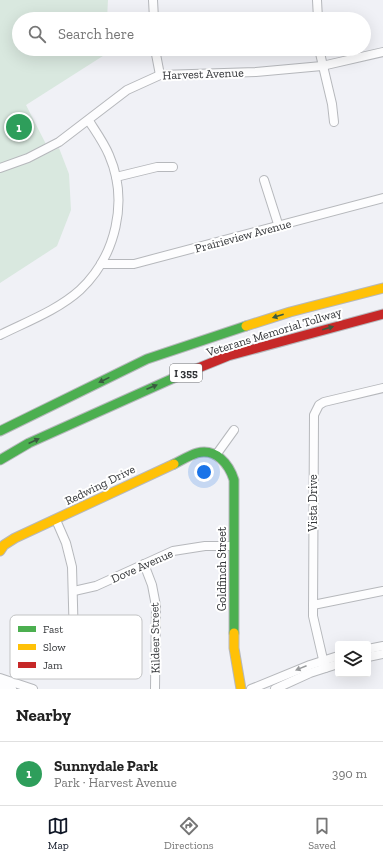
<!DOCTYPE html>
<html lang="en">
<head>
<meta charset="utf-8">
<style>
  :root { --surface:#fff; --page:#f2f2f2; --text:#222; --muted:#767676; --line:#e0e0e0; --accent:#111827 }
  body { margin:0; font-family:"Zilla Slab",serif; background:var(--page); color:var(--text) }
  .controls { position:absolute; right:12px; bottom:12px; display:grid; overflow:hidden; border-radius:4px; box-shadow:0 4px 16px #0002 }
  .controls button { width:36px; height:36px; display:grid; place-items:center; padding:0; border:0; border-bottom:1px solid var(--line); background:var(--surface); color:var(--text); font:20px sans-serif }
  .you { position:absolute; left:204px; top:472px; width:14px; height:14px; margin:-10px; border:3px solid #fff; border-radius:50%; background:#1a73e8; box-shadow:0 0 0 6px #1a73e833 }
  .badge { display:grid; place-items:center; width:26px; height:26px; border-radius:50%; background:var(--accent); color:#fff; font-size:13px; font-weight:700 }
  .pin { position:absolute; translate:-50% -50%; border:2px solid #fff; box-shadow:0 1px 4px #0006 }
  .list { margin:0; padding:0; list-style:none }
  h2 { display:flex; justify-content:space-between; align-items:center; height:52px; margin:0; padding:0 16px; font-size:17px }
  h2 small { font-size:13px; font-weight:400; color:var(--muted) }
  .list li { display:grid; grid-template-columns:26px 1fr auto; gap:12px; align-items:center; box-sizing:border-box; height:64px; padding:0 16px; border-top:1px solid var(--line) }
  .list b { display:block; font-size:15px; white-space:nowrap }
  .list p { margin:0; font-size:13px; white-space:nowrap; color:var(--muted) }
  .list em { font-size:13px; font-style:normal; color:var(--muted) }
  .icon { flex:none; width:22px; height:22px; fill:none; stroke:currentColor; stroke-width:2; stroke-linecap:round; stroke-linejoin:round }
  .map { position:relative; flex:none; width:383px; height:689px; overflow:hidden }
  .search { position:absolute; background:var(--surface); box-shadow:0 4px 16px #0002; left:12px; right:12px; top:12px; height:44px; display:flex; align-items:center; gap:10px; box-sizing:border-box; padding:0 14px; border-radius:22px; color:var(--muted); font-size:15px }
  .sheet { height:116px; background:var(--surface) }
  nav { display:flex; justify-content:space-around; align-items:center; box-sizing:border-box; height:56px; border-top:1px solid var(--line); background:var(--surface); font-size:11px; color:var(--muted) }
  nav a { display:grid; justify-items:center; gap:2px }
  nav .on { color:var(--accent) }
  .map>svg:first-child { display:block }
  .green { fill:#d9e8df }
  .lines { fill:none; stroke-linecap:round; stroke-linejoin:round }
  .street-casing { stroke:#b6b8bc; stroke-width:10 }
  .fast-casing { stroke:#b6b8bc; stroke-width:11 }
  .slow-casing { stroke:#b6b8bc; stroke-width:11 }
  .jam-casing { stroke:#b6b8bc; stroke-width:11 }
  .street { stroke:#fdfdfe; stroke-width:8 }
  .fast { stroke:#4caf50; stroke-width:9 }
  .slow { stroke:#ffc107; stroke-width:9 }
  .jam { stroke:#c62828; stroke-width:9 }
  .oneway { fill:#3b5a40 }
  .oneway2 { fill:#989a9c }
  .labels { text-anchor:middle; stroke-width:4; stroke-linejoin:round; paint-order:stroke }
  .shield { fill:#fff; stroke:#717274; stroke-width:1 }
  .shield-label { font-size:11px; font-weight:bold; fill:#343639 }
  .street-label { font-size:12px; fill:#343639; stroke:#fff }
  .key { fill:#fff; stroke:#c2c3c4; stroke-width:1 }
  .key-label { font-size:11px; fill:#343639 }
</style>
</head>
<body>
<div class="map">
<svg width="383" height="689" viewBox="0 0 383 689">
  <rect width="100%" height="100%" fill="#f0f1f6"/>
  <!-- green -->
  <polygon class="green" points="0,0 108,0 107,19 19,19 19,49 106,49 106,54 26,105 50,152 59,148 69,174 71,210 57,246 0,283"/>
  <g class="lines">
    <!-- street casing -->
    <g class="street-casing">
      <g id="street">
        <polyline points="153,0 154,19"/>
        <polyline points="317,0 318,19"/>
        <polyline points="155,49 160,75"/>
        <polyline points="319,49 332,104 334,122"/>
        <polyline points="0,168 28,158 59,142 127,90 160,75 256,72 322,66 383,52"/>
        <polyline points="116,177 157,167 173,167"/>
        <polyline points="264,180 279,227"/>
        <polyline points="101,264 134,264 383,198"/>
        <path d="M0,335C26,322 58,310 80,290C116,256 129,201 109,155C104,143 96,132 89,121"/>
        <polyline points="216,455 234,430"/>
        <polyline points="56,520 66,543 72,567 74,642"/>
        <polyline points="144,564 152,585 156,606 155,689"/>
        <polyline points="74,591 96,586 173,551 205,546 234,546"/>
        <polyline points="313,605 383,591"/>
        <polyline points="368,649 383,646"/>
        <polyline points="368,657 383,654"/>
        <polyline points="325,668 313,616 314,415 319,405 324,402 383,388"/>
        <polyline points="0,678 33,689"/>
        <polyline points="0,685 12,689"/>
        <polyline points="251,689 310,665 338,656"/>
        <polyline points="275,689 310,673 338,664"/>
      </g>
    </g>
    <!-- fast casing -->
    <g class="fast-casing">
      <g id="fast">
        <polyline points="0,431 147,359 246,326"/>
        <polyline points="0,460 29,443 176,377"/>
        <path d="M174,464C182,460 190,455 197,453C216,448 229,464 234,480V633"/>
      </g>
    </g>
    <!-- slow casing -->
    <g class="slow-casing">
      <g id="slow">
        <polyline points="246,326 290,312 383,288"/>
        <polyline points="0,551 4,545 15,538 174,464"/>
        <polyline points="234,633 234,648 241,689"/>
      </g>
    </g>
    <!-- jam casing -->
    <g class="jam-casing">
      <polyline id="jam" points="176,377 228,356 383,314"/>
    </g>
    <!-- street -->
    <use href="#street" class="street"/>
    <!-- fast -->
    <use href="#fast" class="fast"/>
    <!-- slow -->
    <use href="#slow" class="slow"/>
    <!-- jam -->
    <use href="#jam" class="jam"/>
  </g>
  <!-- one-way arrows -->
  <defs><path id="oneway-solid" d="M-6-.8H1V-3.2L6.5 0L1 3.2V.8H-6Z"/></defs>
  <g class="oneway">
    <use href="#oneway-solid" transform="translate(278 316) rotate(162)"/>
    <use href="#oneway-solid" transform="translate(328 328) rotate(-16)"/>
    <use href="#oneway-solid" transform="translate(104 380) rotate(154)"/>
    <use href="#oneway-solid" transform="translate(152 387) rotate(-23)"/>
    <use href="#oneway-solid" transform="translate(34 441) rotate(-25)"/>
  </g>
  <use class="oneway2" href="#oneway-solid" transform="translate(301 668) rotate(158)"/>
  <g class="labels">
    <!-- shield labels -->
    <rect class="shield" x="170" y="364" width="32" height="18" rx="3"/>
    <g class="shield-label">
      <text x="186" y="377">I 355</text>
    </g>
    <!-- street labels -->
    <g class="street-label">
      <text transform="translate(203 74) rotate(-2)" y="4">Harvest Avenue</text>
      <text transform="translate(243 236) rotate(-15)" y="4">Prairieview Avenue</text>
      <text transform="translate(274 332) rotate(-17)" y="4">Veterans Memorial Tollway</text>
      <text transform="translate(100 485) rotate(-26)" y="4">Redwing Drive</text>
      <text transform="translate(313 503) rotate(-90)" y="4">Vista Drive</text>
      <text transform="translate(142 566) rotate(-24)" y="4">Dove Avenue</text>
      <text transform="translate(222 569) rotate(-90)" y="4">Goldfinch Street</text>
      <text transform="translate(155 638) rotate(-91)" y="4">Kildeer Street</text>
    </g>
  </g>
  <!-- legend -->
  <rect x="10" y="615" width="132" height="64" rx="6" class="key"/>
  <rect x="18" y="626" width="18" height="6" fill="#4caf50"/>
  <rect x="18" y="644" width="18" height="6" fill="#ffc107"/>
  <rect x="18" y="662" width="18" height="6" fill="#c62828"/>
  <g class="key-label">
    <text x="43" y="633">Fast</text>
    <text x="43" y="651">Slow</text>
    <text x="43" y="669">Jam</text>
  </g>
</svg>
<div class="controls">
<button><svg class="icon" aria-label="layers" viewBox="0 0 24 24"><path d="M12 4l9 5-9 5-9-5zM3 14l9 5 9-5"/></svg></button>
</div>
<div class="you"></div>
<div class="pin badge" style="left:19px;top:127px;background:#2e9e5b">1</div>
<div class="search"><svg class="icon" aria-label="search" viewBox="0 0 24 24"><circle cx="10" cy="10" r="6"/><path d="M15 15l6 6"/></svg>Search here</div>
</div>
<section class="sheet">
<h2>Nearby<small></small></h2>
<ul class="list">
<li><span class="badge" style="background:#2e9e5b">1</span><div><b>Sunnydale Park</b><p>Park · Harvest Avenue</p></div><em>390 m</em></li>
</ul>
</section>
<nav>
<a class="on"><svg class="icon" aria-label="map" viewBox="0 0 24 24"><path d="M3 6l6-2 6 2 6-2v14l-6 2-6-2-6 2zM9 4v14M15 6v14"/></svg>Map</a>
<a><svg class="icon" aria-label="directions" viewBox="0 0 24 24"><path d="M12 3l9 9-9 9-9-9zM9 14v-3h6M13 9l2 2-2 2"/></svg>Directions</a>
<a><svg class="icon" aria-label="saved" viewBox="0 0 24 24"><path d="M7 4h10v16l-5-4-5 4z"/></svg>Saved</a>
</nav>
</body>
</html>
